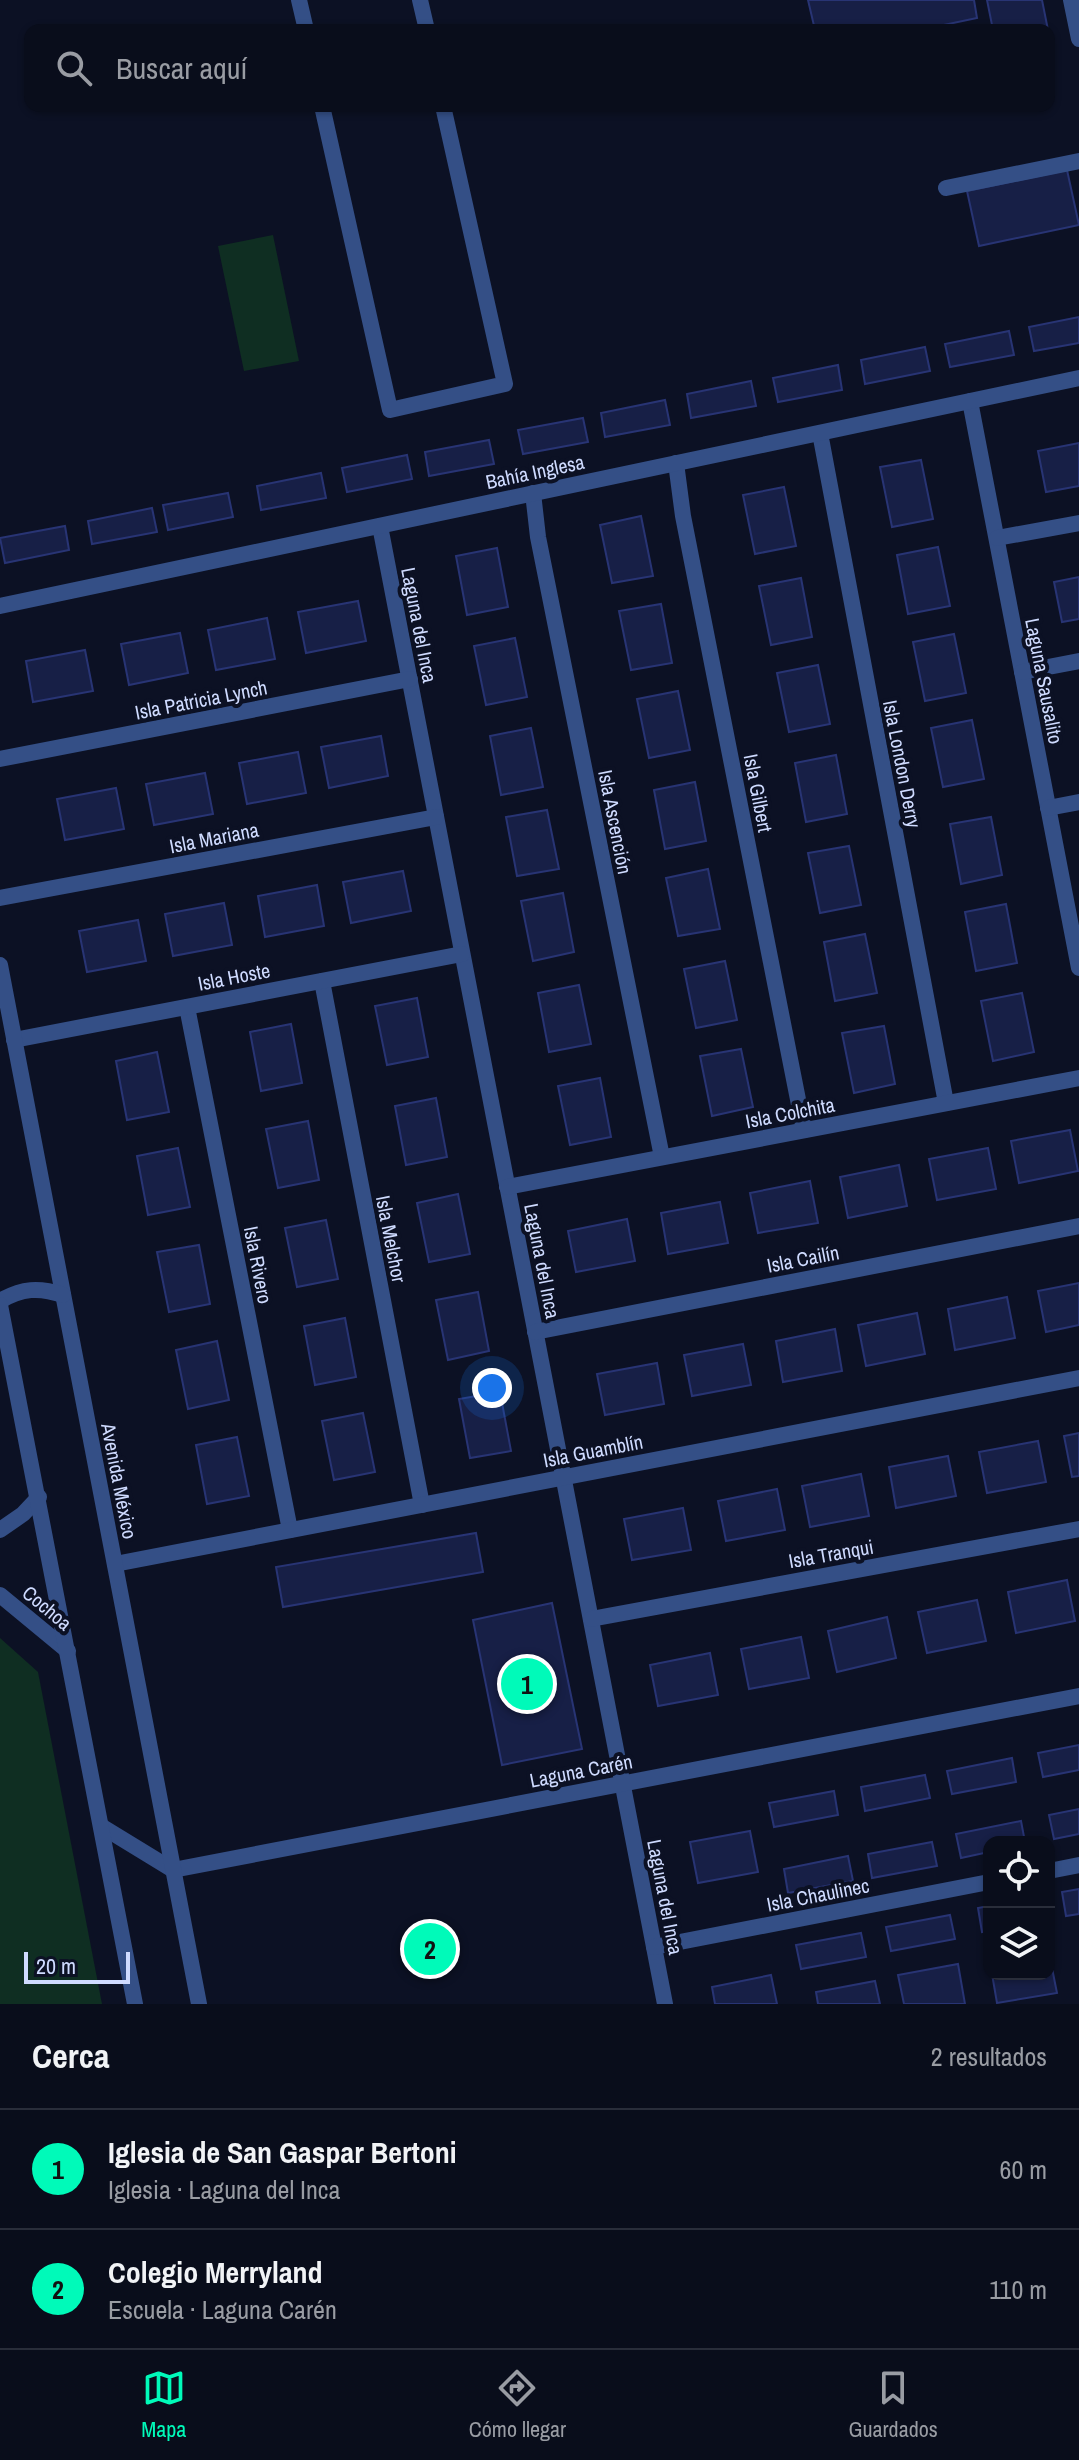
<!DOCTYPE html>
<html lang="es">
<head>
<meta charset="utf-8">
<style>
  :root { --surface:#090d1b; --page:#121624; --text:#f1f3f6; --muted:#999ca3; --line:#292d3a; --accent:#00fab9 }
  body { margin:0; font-family:"Archivo Narrow",sans-serif; background:var(--page); color:var(--text) }
  .controls { position:absolute; right:24px; bottom:24px; display:grid; overflow:hidden; border-radius:16px; box-shadow:0 2px 6px #0004 }
  .controls button { width:72px; height:72px; display:grid; place-items:center; padding:0; border:0; border-bottom:2px solid var(--line); background:var(--surface); color:var(--text); font:40px sans-serif }
  .scale { position:absolute; left:24px; bottom:20px; width:106px; box-sizing:border-box; padding-left:8px; border:4px solid #cfdbff; border-top:0; font-size:22px; line-height:28px; white-space:nowrap; color:#cfdbff; -webkit-text-stroke:6px #0c1124; paint-order:stroke }
  .you { position:absolute; left:492px; top:1388px; width:28px; height:28px; margin:-20px; border:6px solid #fff; border-radius:50%; background:#1a73e8; box-shadow:0 0 0 12px #1a73e833 }
  .badge { display:grid; place-items:center; width:52px; height:52px; border-radius:50%; background:var(--accent); color:#111; font-size:26px; font-weight:700 }
  .pin { position:absolute; translate:-50% -50%; border:4px solid #fff; box-shadow:0 2px 8px #0006 }
  .list { margin:0; padding:0; list-style:none }
  h2 { display:flex; justify-content:space-between; align-items:center; height:104px; margin:0; padding:0 32px; font-size:34px }
  h2 small { font-size:26px; font-weight:400; color:var(--muted) }
  .list li { display:grid; grid-template-columns:52px 1fr auto; gap:24px; align-items:center; box-sizing:border-box; height:120px; padding:0 32px; border-top:2px solid var(--line) }
  .list b { display:block; font-size:30px; white-space:nowrap }
  .list p { margin:0; font-size:26px; white-space:nowrap; color:var(--muted) }
  .list em { font-size:26px; font-style:normal; color:var(--muted) }
  .icon { flex:none; width:44px; height:44px; fill:none; stroke:currentColor; stroke-width:2; stroke-linecap:round; stroke-linejoin:round }
  .map { position:relative; flex:none; width:1079px; height:2004px; overflow:hidden }
  .search { position:absolute; background:var(--surface); box-shadow:0 2px 6px #0004; left:24px; right:24px; top:24px; height:88px; display:flex; align-items:center; gap:20px; box-sizing:border-box; padding:0 28px; border-radius:16px; color:var(--muted); font-size:30px }
  .sheet { height:344px; background:var(--surface) }
  nav { display:flex; justify-content:space-around; align-items:center; box-sizing:border-box; height:112px; border-top:2px solid var(--line); background:var(--surface); font-size:22px; color:var(--muted) }
  nav a { display:grid; justify-items:center; gap:4px }
  nav .on { color:var(--accent) }
  .map>svg:first-child { display:block }
  .green { fill:#0f2e22 }
  .building { fill:#171f46; stroke:#283474; stroke-width:2 }
  .lines { fill:none; stroke-linecap:round; stroke-linejoin:round }
  .service { stroke:#344f86; stroke-width:16 }
  .minor { stroke:#344f86; stroke-width:16 }
  .tertiary { stroke:#344f86; stroke-width:16 }
  .labels { text-anchor:middle; stroke-width:8; stroke-linejoin:round; paint-order:stroke }
  .street-label { font-size:20px; fill:#cfdbff; stroke:#0c1124 }
</style>
</head>
<body>
<div class="map">
<svg width="1079" height="2004" viewBox="0 0 1079 2004">
  <rect width="100%" height="100%" fill="#0c1124"/>
  <!-- green -->
  <g class="green">
    <polygon points="273,235 299,361 244,371 218,246"/>
    <polygon points="0,1638 38,1672 102,2004 0,2004"/>
  </g>
  <!-- building -->
  <g class="building">
    <polygon points="808,0 974,0 977,18 920,30 815,30"/>
    <polygon points="987,0 1042,0 1048,30 993,30"/>
    <polygon points="1067,170 1079,225 979,246 967,191"/>
    <polygon points="1079,317 1079,343 1034,351 1029,327"/>
    <polygon points="1009,331 1014,355 950,367 945,344"/>
    <polygon points="925,347 930,371 865,384 861,360"/>
    <polygon points="838,365 842,390 778,402 773,378"/>
    <polygon points="751,381 756,406 691,418 687,394"/>
    <polygon points="665,400 670,425 605,437 601,413"/>
    <polygon points="583,418 588,442 523,454 518,430"/>
    <polygon points="489,440 494,464 429,476 425,452"/>
    <polygon points="1079,443 1079,486 1046,492 1038,451"/>
    <polygon points="407,455 412,479 347,492 342,468"/>
    <polygon points="921,460 933,519 892,527 880,467"/>
    <polygon points="321,473 326,498 261,510 257,486"/>
    <polygon points="784,487 796,546 755,554 743,495"/>
    <polygon points="228,493 233,517 168,530 163,505"/>
    <polygon points="152,508 157,532 92,544 88,521"/>
    <polygon points="641,516 653,576 612,583 600,525"/>
    <polygon points="65,526 69,550 5,563 0,538"/>
    <polygon points="938,547 950,606 908,614 897,555"/>
    <polygon points="497,548 508,607 467,615 456,556"/>
    <polygon points="1079,577 1079,619 1062,622 1054,582"/>
    <polygon points="801,578 812,637 771,645 759,586"/>
    <polygon points="358,601 366,641 306,653 298,612"/>
    <polygon points="661,604 672,663 631,670 619,611"/>
    <polygon points="267,618 275,659 216,670 208,630"/>
    <polygon points="180,633 188,673 129,685 121,644"/>
    <polygon points="954,634 966,693 925,701 913,642"/>
    <polygon points="515,638 527,697 486,705 474,646"/>
    <polygon points="85,650 93,691 33,702 26,661"/>
    <polygon points="818,665 830,724 789,732 777,673"/>
    <polygon points="678,691 690,750 649,758 637,699"/>
    <polygon points="972,720 984,779 943,787 931,728"/>
    <polygon points="531,728 543,787 501,795 490,736"/>
    <polygon points="381,736 388,776 329,788 321,747"/>
    <polygon points="298,752 306,793 247,804 239,763"/>
    <polygon points="836,755 847,814 806,822 795,763"/>
    <polygon points="205,773 213,814 154,825 146,784"/>
    <polygon points="695,782 706,841 665,849 654,790"/>
    <polygon points="116,788 124,829 65,840 57,799"/>
    <polygon points="547,810 559,869 517,876 506,817"/>
    <polygon points="991,817 1002,875 961,884 950,824"/>
    <polygon points="849,846 861,905 820,913 808,853"/>
    <polygon points="708,869 720,929 678,936 666,878"/>
    <polygon points="403,871 411,911 351,923 343,882"/>
    <polygon points="317,885 324,926 265,937 258,896"/>
    <polygon points="563,893 574,952 533,961 521,901"/>
    <polygon points="224,903 232,945 173,956 165,914"/>
    <polygon points="1006,904 1017,963 976,971 965,912"/>
    <polygon points="138,920 146,961 87,972 79,931"/>
    <polygon points="865,934 877,993 835,1001 824,942"/>
    <polygon points="725,961 737,1020 696,1028 684,969"/>
    <polygon points="579,985 591,1044 549,1052 538,993"/>
    <polygon points="1022,993 1034,1052 993,1061 981,1001"/>
    <polygon points="417,998 428,1057 387,1065 375,1006"/>
    <polygon points="291,1024 302,1083 261,1091 250,1032"/>
    <polygon points="884,1026 895,1084 854,1093 842,1033"/>
    <polygon points="741,1049 753,1107 712,1116 700,1056"/>
    <polygon points="157,1052 169,1112 127,1120 116,1061"/>
    <polygon points="600,1078 611,1137 570,1145 558,1086"/>
    <polygon points="436,1098 447,1157 406,1165 395,1106"/>
    <polygon points="308,1121 319,1180 278,1188 266,1129"/>
    <polygon points="1070,1130 1078,1171 1019,1183 1011,1141"/>
    <polygon points="178,1148 190,1207 148,1215 137,1156"/>
    <polygon points="988,1148 996,1189 937,1200 929,1159"/>
    <polygon points="899,1165 907,1206 848,1218 840,1177"/>
    <polygon points="810,1181 818,1223 758,1233 750,1193"/>
    <polygon points="458,1194 470,1254 429,1262 417,1203"/>
    <polygon points="720,1202 728,1243 668,1254 661,1213"/>
    <polygon points="627,1219 635,1261 576,1272 568,1231"/>
    <polygon points="326,1220 338,1279 297,1287 285,1228"/>
    <polygon points="199,1245 210,1304 169,1312 157,1252"/>
    <polygon points="1079,1283 1079,1325 1046,1332 1038,1291"/>
    <polygon points="478,1292 489,1351 448,1360 436,1300"/>
    <polygon points="1007,1297 1015,1338 955,1350 948,1309"/>
    <polygon points="917,1313 925,1354 866,1366 858,1325"/>
    <polygon points="345,1318 356,1377 315,1385 304,1326"/>
    <polygon points="835,1329 842,1371 783,1382 776,1341"/>
    <polygon points="217,1341 229,1400 188,1409 176,1350"/>
    <polygon points="743,1344 751,1385 692,1396 684,1355"/>
    <polygon points="657,1363 664,1404 605,1415 597,1374"/>
    <polygon points="500,1392 511,1451 470,1458 459,1399"/>
    <polygon points="363,1413 375,1472 334,1480 322,1421"/>
    <polygon points="1079,1433 1079,1476 1072,1477 1064,1436"/>
    <polygon points="237,1437 249,1496 207,1504 196,1445"/>
    <polygon points="1038,1441 1046,1482 987,1493 979,1452"/>
    <polygon points="948,1456 956,1496 896,1508 889,1467"/>
    <polygon points="861,1474 869,1516 810,1527 802,1486"/>
    <polygon points="777,1489 785,1530 726,1541 718,1501"/>
    <polygon points="683,1508 691,1550 632,1560 624,1519"/>
    <polygon points="476,1533 483,1572 283,1607 276,1567"/>
    <polygon points="1067,1580 1075,1621 1016,1633 1008,1592"/>
    <polygon points="977,1600 986,1641 927,1653 918,1612"/>
    <polygon points="552,1603 582,1749 502,1765 473,1620"/>
    <polygon points="887,1617 896,1658 837,1672 828,1631"/>
    <polygon points="801,1637 809,1678 749,1689 741,1649"/>
    <polygon points="710,1653 718,1695 658,1706 650,1665"/>
    <polygon points="1079,1745 1079,1770 1043,1777 1038,1753"/>
    <polygon points="1012,1758 1016,1782 952,1794 947,1771"/>
    <polygon points="925,1775 930,1798 865,1811 861,1787"/>
    <polygon points="834,1791 838,1815 774,1827 769,1803"/>
    <polygon points="1079,1809 1079,1834 1054,1839 1049,1815"/>
    <polygon points="1021,1821 1025,1842 989,1842 989,1852 961,1858 956,1834"/>
    <polygon points="750,1831 758,1872 698,1883 690,1842"/>
    <polygon points="932,1842 937,1866 872,1878 868,1854"/>
    <polygon points="848,1856 853,1881 788,1893 784,1869"/>
    <polygon points="1079,1889 1079,1914 1066,1916 1062,1892"/>
    <polygon points="989,1906 989,1931 982,1932 978,1908"/>
    <polygon points="950,1915 955,1939 891,1951 886,1927"/>
    <polygon points="861,1933 866,1957 801,1969 796,1945"/>
    <polygon points="1049,1953 1057,1993 997,2003 992,1974 1049,1974"/>
    <polygon points="958,1964 965,2004 904,2004 898,1975"/>
    <polygon points="771,1975 777,2004 715,2004 712,1987"/>
    <polygon points="875,1981 880,2004 818,2004 816,1992"/>
  </g>
  <g class="lines">
    <!-- service -->
    <g class="service">
      <polyline points="299,0 306,30"/>
      <polyline points="420,0 427,30"/>
      <polyline points="1071,0 1079,39"/>
      <polyline points="322,106 390,410 505,384 443,106"/>
      <polyline points="946,188 1079,161"/>
    </g>
    <!-- minor -->
    <g class="minor">
      <polyline points="970,401 1079,968"/>
      <polyline points="820,433 946,1103"/>
      <polyline points="676,463 683,516 804,1130"/>
      <polyline points="533,493 538,537 662,1157"/>
      <polyline points="380,526 665,2004"/>
      <polyline points="997,538 1079,523"/>
      <polyline points="1022,672 1079,661"/>
      <polyline points="0,759 410,679"/>
      <polyline points="1048,808 1079,802"/>
      <polyline points="0,898 436,817"/>
      <polyline points="322,981 422,1505"/>
      <polyline points="187,1007 290,1530"/>
      <polyline points="14,1040 462,954"/>
      <polyline points="507,1187 1079,1078"/>
      <polyline points="535,1332 1079,1226"/>
      <polyline points="0,1530 23,1514 39,1497"/>
      <polyline points="115,1564 1079,1378"/>
      <polyline points="0,1595 68,1651"/>
      <polyline points="591,1619 1079,1529"/>
      <polyline points="101,1826 173,1870 1079,1696"/>
      <polyline points="1049,1871 1079,1865"/>
      <polyline points="654,1947 989,1882"/>
    </g>
    <!-- tertiary -->
    <g class="tertiary">
      <polyline points="0,606 1079,378"/>
      <polyline points="0,965 199,2004"/>
      <path d="M0,1301C22,1288 39,1287 63,1295"/>
      <polyline points="0,1305 135,2004"/>
    </g>
  </g>
  <g class="labels">
    <!-- street labels -->
    <g class="street-label">
      <text transform="translate(535 472) rotate(-12)" y="7">Bahía Inglesa</text>
      <text transform="translate(419 625) rotate(79)" y="7">Laguna del Inca</text>
      <text transform="translate(1044 681) rotate(79)" y="7">Laguna Sausalito</text>
      <text transform="translate(201 700) rotate(-11)" y="7">Isla Patricia Lynch</text>
      <text transform="translate(902 764) rotate(79)" y="7">Isla London Derry</text>
      <text transform="translate(758 793) rotate(79)" y="7">Isla Gilbert</text>
      <text transform="translate(615 822) rotate(79)" y="7">Isla Ascención</text>
      <text transform="translate(214 838) rotate(-11)" y="7">Isla Mariana</text>
      <text transform="translate(234 977) rotate(-11)" y="7">Isla Hoste</text>
      <text transform="translate(790 1113) rotate(-11)" y="7">Isla Colchita</text>
      <text transform="translate(391 1239) rotate(79)" y="7">Isla Melchor</text>
      <text transform="translate(803 1259) rotate(-11)" y="7">Isla Cailín</text>
      <text transform="translate(542 1261) rotate(79)" y="7">Laguna del Inca</text>
      <text transform="translate(258 1265) rotate(79)" y="7">Isla Rivero</text>
      <text transform="translate(593 1451) rotate(-11)" y="7">Isla Guamblín</text>
      <text transform="translate(119 1481) rotate(79)" y="7">Avenida México</text>
      <text transform="translate(831 1554) rotate(-10)" y="7">Isla Tranqui</text>
      <text transform="translate(47 1608) rotate(40)" y="7">Cochoa</text>
      <text transform="translate(581 1771) rotate(-11)" y="7">Laguna Carén</text>
      <text transform="translate(818 1895) rotate(-11)" y="7">Isla Chaulinec</text>
      <text transform="translate(665 1897) rotate(79)" y="7">Laguna del Inca</text>
    </g>
  </g>
</svg>
<div class="controls">
<button><svg class="icon" aria-label="locate" viewBox="0 0 24 24"><circle cx="12" cy="12" r="6"/><path d="M12 2v4M12 18v4M2 12h4M18 12h4"/></svg></button>
<button><svg class="icon" aria-label="layers" viewBox="0 0 24 24"><path d="M12 4l9 5-9 5-9-5zM3 14l9 5 9-5"/></svg></button>
</div>
<div class="scale">20 m</div>
<div class="you"></div>
<div class="pin badge" style="left:527px;top:1684px">1</div>
<div class="pin badge" style="left:430px;top:1949px">2</div>
<div class="search"><svg class="icon" aria-label="search" viewBox="0 0 24 24"><circle cx="10" cy="10" r="6"/><path d="M15 15l6 6"/></svg>Buscar aquí</div>
</div>
<section class="sheet">
<h2>Cerca<small>2 resultados</small></h2>
<ul class="list">
<li><span class="badge">1</span><div><b>Iglesia de San Gaspar Bertoni</b><p>Iglesia · Laguna del Inca</p></div><em>60 m</em></li>
<li><span class="badge">2</span><div><b>Colegio Merryland</b><p>Escuela · Laguna Carén</p></div><em>110 m</em></li>
</ul>
</section>
<nav>
<a class="on"><svg class="icon" aria-label="map" viewBox="0 0 24 24"><path d="M3 6l6-2 6 2 6-2v14l-6 2-6-2-6 2zM9 4v14M15 6v14"/></svg>Mapa</a>
<a><svg class="icon" aria-label="directions" viewBox="0 0 24 24"><path d="M12 3l9 9-9 9-9-9zM9 14v-3h6M13 9l2 2-2 2"/></svg>Cómo llegar</a>
<a><svg class="icon" aria-label="saved" viewBox="0 0 24 24"><path d="M7 4h10v16l-5-4-5 4z"/></svg>Guardados</a>
</nav>
</body>
</html>
